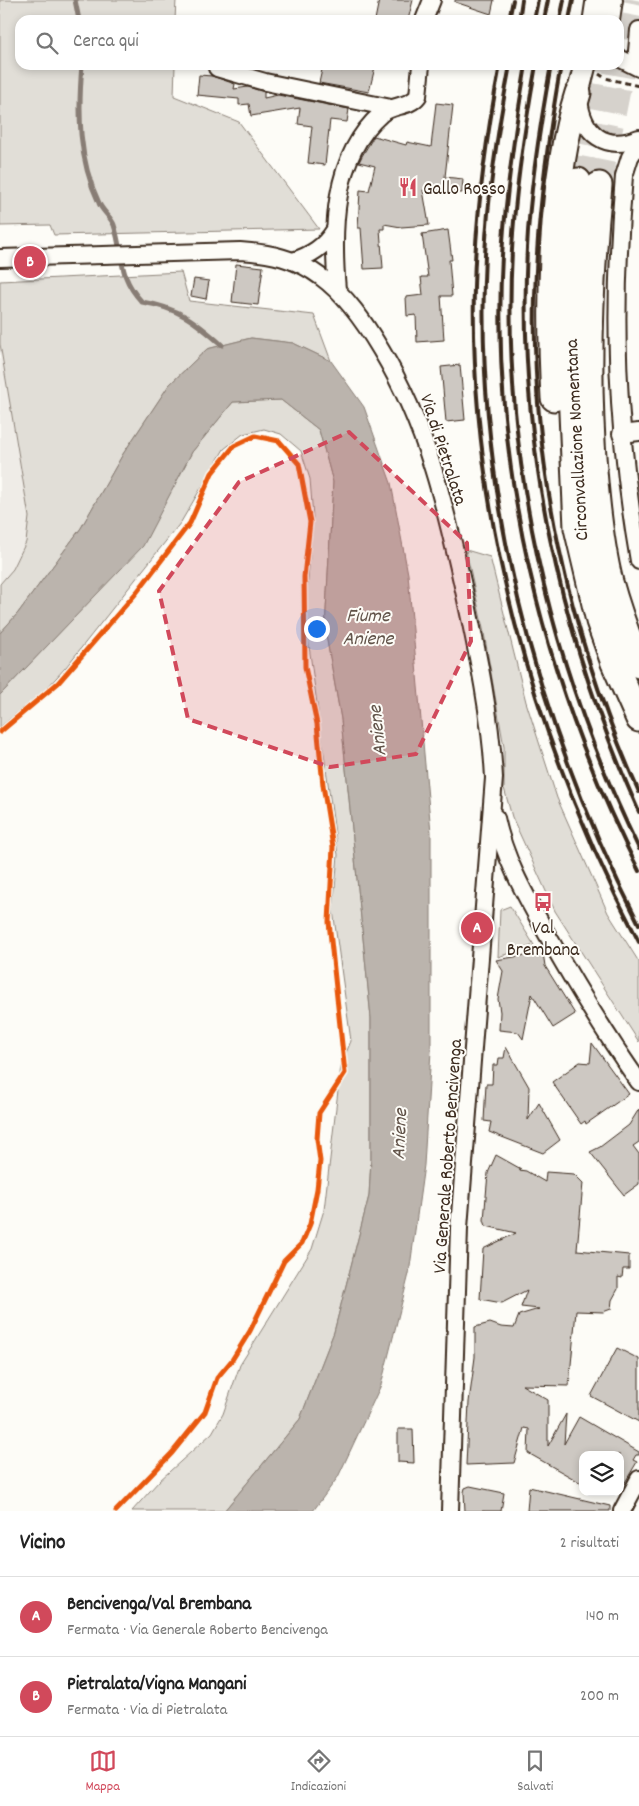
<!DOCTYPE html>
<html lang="it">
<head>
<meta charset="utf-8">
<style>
  :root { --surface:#fff; --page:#f2f2f2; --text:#222; --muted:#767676; --line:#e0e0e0; --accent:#d1495b }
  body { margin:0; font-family:Dekko,sans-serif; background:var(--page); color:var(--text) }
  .controls { position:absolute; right:15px; bottom:15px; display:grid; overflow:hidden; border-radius:10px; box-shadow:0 2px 8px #0003 }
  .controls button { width:45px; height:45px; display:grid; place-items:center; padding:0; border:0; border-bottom:1px solid var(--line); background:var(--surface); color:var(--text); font:25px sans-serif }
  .you { position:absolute; left:316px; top:628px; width:18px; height:18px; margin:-12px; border:4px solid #fff; border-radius:50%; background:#1a73e8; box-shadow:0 0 0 8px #1a73e833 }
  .badge { display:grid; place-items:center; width:32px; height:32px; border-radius:50%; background:var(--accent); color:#fff; font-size:16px; font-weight:700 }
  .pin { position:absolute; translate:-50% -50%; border:2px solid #fff; box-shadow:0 1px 5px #0006 }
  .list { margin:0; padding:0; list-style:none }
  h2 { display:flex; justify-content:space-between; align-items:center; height:65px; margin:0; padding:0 20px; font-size:21px }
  h2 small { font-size:16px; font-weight:400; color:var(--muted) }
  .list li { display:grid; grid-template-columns:32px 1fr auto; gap:15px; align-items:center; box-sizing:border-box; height:80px; padding:0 20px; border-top:1px solid var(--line) }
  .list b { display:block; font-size:19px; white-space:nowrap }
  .list p { margin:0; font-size:16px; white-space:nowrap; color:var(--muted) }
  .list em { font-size:16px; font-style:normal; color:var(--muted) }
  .icon { flex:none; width:28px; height:28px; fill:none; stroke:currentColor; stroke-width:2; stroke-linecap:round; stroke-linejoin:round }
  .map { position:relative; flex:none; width:639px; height:1511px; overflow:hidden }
  .search { position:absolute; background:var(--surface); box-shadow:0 2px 8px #0003; left:15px; right:15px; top:15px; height:55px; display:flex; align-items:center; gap:12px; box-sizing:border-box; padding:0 18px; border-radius:15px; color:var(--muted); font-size:19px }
  .sheet { height:225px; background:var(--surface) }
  nav { display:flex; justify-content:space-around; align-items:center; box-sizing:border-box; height:70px; border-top:1px solid var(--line); background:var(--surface); font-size:14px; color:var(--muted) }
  nav a { display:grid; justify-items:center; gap:2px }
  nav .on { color:var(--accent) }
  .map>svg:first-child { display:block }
  .built { fill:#efece7 }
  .green { fill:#e1ded7; stroke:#8e847a }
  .water { fill:#bbb4ad; stroke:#887d74 }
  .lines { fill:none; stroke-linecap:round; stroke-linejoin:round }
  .stream { stroke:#887d74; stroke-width:5 }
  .building { fill:#cdc8c2; stroke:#3b2a1e }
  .highway-tunnel { stroke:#d6d2cc; stroke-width:25; stroke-dasharray:25 12; stroke-linecap:butt }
  .minor-casing { stroke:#3b2a1e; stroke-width:20 }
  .major-casing { stroke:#3b2a1e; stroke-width:25 }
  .highway-casing { stroke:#3b2a1e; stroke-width:29 }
  .path { stroke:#3b2a1e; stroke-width:3; stroke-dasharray:5 4; stroke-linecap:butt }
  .minor { stroke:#fdfcf7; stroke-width:16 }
  .major { stroke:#fdfcf7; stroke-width:21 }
  .highway { stroke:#fdfcf7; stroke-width:25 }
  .rail { stroke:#3b2a1e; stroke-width:4 }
  .cycleway-casing { stroke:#fdfcf7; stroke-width:8 }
  .cycleway { stroke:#e8590c; stroke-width:5 }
  .marked { fill:#d1495b; fill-opacity:0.2; stroke:#d1495b; stroke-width:4; stroke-dasharray:10 6; stroke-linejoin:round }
  .labels { text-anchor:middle; stroke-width:4; stroke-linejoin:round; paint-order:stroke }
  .poi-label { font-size:19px; fill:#3b2a1e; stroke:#fdfcf7; text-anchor:start }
  .street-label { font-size:19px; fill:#3b2a1e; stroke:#fdfcf7 }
  .water-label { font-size:20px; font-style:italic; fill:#615349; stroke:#fdfcf7 }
</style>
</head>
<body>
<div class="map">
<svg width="639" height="1511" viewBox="0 0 639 1511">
  <rect width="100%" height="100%" fill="#fdfcf7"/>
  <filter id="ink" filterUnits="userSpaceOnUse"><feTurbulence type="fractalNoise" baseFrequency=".02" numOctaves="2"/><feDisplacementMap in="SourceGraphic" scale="10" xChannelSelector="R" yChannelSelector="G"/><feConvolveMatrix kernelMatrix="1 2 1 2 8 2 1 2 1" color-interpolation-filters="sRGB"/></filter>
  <g filter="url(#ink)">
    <!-- built -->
    <polygon class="built" points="0,345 29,517 26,542 13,569 0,584"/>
    <!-- green -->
    <g class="green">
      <polygon points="0,0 176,0 175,20 20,20 20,65 175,65 174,96 239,122 319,229 54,235 50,225 0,226"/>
      <polygon points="181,272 189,301 314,315 331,361 293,343 251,338 207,349 169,385 123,454 81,528 18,613 0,633 0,584 13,569 26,542 29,517 0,344 0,281"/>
      <polygon points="281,400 319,430 333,482 325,629 341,719 371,1018 371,1159 369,1196 334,1332 300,1419 224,1511 132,1511 159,1481 212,1433 223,1414 240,1365 312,1249 324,1210 341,1065 351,1041 333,910 338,855 309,646 306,605 313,517 310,479 301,451 281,434 264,429 243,434 224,449 181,522 66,667 47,688 0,727 0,695 142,546 192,452 233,402"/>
      <polygon points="466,550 490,557 526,702 557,798 608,913 639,962 639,1042 555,911 512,817 504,788 504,747 484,633"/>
      <polygon points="510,906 534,945 498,957 500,910"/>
    </g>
    <!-- water -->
    <polygon class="water" points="251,338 293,343 331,361 364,407 391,483 408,574 431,832 431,1051 424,1165 409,1274 381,1385 338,1477 313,1511 224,1511 300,1419 334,1332 369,1196 371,1159 371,1018 341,719 325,629 333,482 319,430 281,400 233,402 192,452 143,546 0,695 0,633 18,613 81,528 123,454 169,385 207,349"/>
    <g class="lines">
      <!-- stream -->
      <g class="stream">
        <polyline points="75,0 79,20"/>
        <path d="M82,65C78,112 78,159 99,203C102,211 111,217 114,225C124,256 117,275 142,302C179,308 195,321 222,345"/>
      </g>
    </g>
    <!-- building -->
    <g class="building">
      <polygon points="379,0 413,0 408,20 375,20"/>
      <polygon points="455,0 494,0 491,14 455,2"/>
      <polygon points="323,65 336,65 353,69 354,65 375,67 369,92 319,83"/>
      <polygon points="199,75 212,76 235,84 234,89 248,87 264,92 264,98 278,95 349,109 347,122 330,120 325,165 308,163 312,126 298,124 300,108 251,116 249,104 239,105 239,99 197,95"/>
      <polygon points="436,103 453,105 445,177 463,179 462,193 423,190 429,225 401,227 384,224 384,229 380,229 383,268 364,269 361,228 358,228 360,190 369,191 375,166 359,162 362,156 374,136 406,145 407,142 431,147"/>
      <polygon points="448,230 452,260 449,260 452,296 441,296 444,340 417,342 416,315 407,316 406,297 423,295 421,277 428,277 422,234"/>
      <polygon points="236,264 263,267 258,305 232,302"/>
      <polygon points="194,279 209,281 206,299 191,296"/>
      <polygon points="460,365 465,420 446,422 441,367"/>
      <polygon points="542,946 545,966 575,1014 553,1028 532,994 523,1039 518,1032 499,1030 500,1012 498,999 503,971 496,960 526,955"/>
      <polygon points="592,1043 629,1094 586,1124 585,1121 581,1124 552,1082 580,1062 590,1063"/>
      <polygon points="506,1047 529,1087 528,1120 539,1103 560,1140 543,1153 489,1132 491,1122 484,1121 486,1084 492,1084 493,1065 498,1065 499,1058 504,1058"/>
      <polygon points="639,1109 639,1142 633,1146 639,1154 639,1184 624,1195 590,1152 600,1147 629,1125"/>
      <polygon points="496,1155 521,1169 519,1170 526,1171 545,1182 546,1172 574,1174 583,1183 577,1250 629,1255 629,1269 623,1269 622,1278 618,1277 618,1289 612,1300 611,1309 603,1312 576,1311 569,1386 522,1385 548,1400 548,1446 566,1414 564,1444 579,1417 639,1452 639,1455 636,1455 633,1460 637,1462 620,1491 620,1455 583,1455 583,1484 528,1453 529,1429 524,1428 514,1463 466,1465 469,1402 475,1357 475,1327 490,1323 501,1327 514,1328 519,1315 539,1309 521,1307 527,1290 502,1303 480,1299 483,1249 516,1233 486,1226 484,1220 488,1173"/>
      <polygon points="617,1348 639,1359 639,1422 591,1396"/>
      <polygon points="398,1429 413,1429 414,1463 398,1462"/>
      <polygon points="470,1486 504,1493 501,1511 465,1511 464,1492 465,1488"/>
      <polygon points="529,1487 610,1506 610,1511 527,1511"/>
    </g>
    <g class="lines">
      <!-- highway-tunnel -->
      <g class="highway-tunnel">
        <polyline points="578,181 600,65"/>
        <polyline points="599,185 636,0"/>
      </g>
      <!-- minor casing -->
      <g class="minor-casing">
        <g id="minor">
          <polyline points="424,20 432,0"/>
          <polyline points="611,20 614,0"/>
          <polyline points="639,30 637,51 639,66"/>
          <polyline points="619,58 639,68"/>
          <polyline points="217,68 265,82 391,108"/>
          <path d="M579,100C583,134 605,152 639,138"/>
          <path d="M639,143L630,157L624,176C612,311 616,429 639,561"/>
          <path d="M0,258L240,251C270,253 296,258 321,277C346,295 365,323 381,350C427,426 446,509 465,595C478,655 491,717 494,778L459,1228L450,1511"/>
          <path d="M293,261C311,255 324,247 334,231"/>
          <path d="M337,290C332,231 332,157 381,114C392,104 409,108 418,96L421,65"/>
          <polyline points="621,434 639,432"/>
          <path d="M496,818C505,861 527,898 548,936C576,986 606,1035 639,1082"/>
          <polyline points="622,1511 639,1479"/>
        </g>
      </g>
      <!-- major casing -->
      <g class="major-casing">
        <g id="major">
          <polyline points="594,20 597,0"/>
          <polyline points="578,93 585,65"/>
        </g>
      </g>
      <!-- highway casing -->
      <g class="highway-casing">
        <g id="highway">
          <polyline points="578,181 569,344 577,528 599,621 614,663 639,719"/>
          <path d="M599,185C590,280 586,374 594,470C597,507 601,546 610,582C618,611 628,638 639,665"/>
          <path d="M554,398C549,305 550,181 578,93"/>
        </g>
      </g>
      <!-- path -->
      <polyline class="path" points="599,74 605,78 639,86"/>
      <!-- minor -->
      <use href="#minor" class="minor"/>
      <!-- major -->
      <use href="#major" class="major"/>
      <!-- highway -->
      <use href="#highway" class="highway"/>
      <!-- rail -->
      <g class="rail">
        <polyline points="509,20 513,0"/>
        <polyline points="519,20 522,0"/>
        <polyline points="534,20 538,0"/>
        <polyline points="544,20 548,0"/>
        <polyline points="560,20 564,0"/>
        <polyline points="569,20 573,0"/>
        <path d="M500,65C486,138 476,212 474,286C469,514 534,742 639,942"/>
        <path d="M510,65C498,128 488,191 485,255C473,485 534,720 639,924"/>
        <path d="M526,65C515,128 506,191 502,255C490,467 543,683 639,871"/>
        <path d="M536,65C525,126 515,188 512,250C501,457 549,663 639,849"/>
        <path d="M551,65C540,125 530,187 527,248C517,443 560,635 639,812"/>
        <path d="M561,65C547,142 537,219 535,297C531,467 570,638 639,792"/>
      </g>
      <!-- cycleway casing -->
      <g class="cycleway-casing">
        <polyline id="cycleway" points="0,732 58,683 137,592 190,523 212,473 234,446 255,436 279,441 299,464 310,522 304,577 305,667 317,724 323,785 333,847 329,922 345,1073 319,1113 317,1139 320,1161 317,1189 310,1224 302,1243 284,1261 250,1331 232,1360 217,1378 205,1412 172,1453 116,1511"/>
      </g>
      <!-- cycleway -->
      <use href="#cycleway" class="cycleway"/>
    </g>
  </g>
  <!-- marked area -->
  <path class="marked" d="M349,432L467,543L471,641L416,754L330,767L188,719L159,591L239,482Z"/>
  <!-- icons -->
  <defs>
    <g id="restaurant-bare" transform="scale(1.5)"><path d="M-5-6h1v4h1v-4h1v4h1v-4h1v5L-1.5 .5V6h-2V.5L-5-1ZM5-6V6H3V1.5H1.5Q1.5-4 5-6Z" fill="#d1495b" stroke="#fdfcf7" stroke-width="2.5" paint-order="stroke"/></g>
    <g id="bus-bare" transform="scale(1.5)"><path d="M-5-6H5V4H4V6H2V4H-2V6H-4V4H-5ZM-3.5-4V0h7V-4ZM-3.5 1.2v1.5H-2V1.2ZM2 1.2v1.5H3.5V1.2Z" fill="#d1495b" stroke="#fdfcf7" stroke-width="2.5" paint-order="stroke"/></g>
  </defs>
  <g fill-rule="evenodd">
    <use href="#restaurant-bare" x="408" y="187"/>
    <use href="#bus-bare" x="543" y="902"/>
  </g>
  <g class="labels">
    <!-- poi labels -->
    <g class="poi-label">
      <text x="423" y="194">Gallo Rosso</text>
      <text x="543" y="933" text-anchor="middle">Val<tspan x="543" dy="22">Brembana</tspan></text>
    </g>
    <!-- street labels -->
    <g class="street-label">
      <text transform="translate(575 440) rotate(-93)" y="7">Circonvallazione Nomentana</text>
      <text transform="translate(445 449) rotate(72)" y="7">Via di Pietralata</text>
      <text transform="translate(446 1156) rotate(-86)" y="7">Via Generale Roberto Bencivenga</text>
    </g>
    <!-- water labels -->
    <g class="water-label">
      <text x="368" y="621">Fiume<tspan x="368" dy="23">Aniene</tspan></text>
      <text transform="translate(376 731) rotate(-96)" y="7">Aniene</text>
      <text transform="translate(398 1134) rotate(-87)" y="7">Aniene</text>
    </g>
  </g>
</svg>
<div class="controls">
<button><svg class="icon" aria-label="layers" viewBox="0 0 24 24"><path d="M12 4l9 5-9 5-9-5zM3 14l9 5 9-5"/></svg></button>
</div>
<div class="you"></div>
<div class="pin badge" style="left:477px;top:928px">A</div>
<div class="pin badge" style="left:30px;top:262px">B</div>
<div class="search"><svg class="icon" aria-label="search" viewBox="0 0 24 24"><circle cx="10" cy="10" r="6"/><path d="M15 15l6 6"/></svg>Cerca qui</div>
</div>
<section class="sheet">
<h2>Vicino<small>2 risultati</small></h2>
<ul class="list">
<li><span class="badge">A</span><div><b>Bencivenga/Val Brembana</b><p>Fermata · Via Generale Roberto Bencivenga</p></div><em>140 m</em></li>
<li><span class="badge">B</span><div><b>Pietralata/Vigna Mangani</b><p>Fermata · Via di Pietralata</p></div><em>200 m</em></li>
</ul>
</section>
<nav>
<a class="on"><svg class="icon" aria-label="map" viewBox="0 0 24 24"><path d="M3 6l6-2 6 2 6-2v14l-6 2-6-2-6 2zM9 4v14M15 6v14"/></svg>Mappa</a>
<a><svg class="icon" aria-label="directions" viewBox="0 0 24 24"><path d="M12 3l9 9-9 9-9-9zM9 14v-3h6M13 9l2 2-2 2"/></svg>Indicazioni</a>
<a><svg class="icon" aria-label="saved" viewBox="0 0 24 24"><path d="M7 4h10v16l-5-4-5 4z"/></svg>Salvati</a>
</nav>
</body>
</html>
